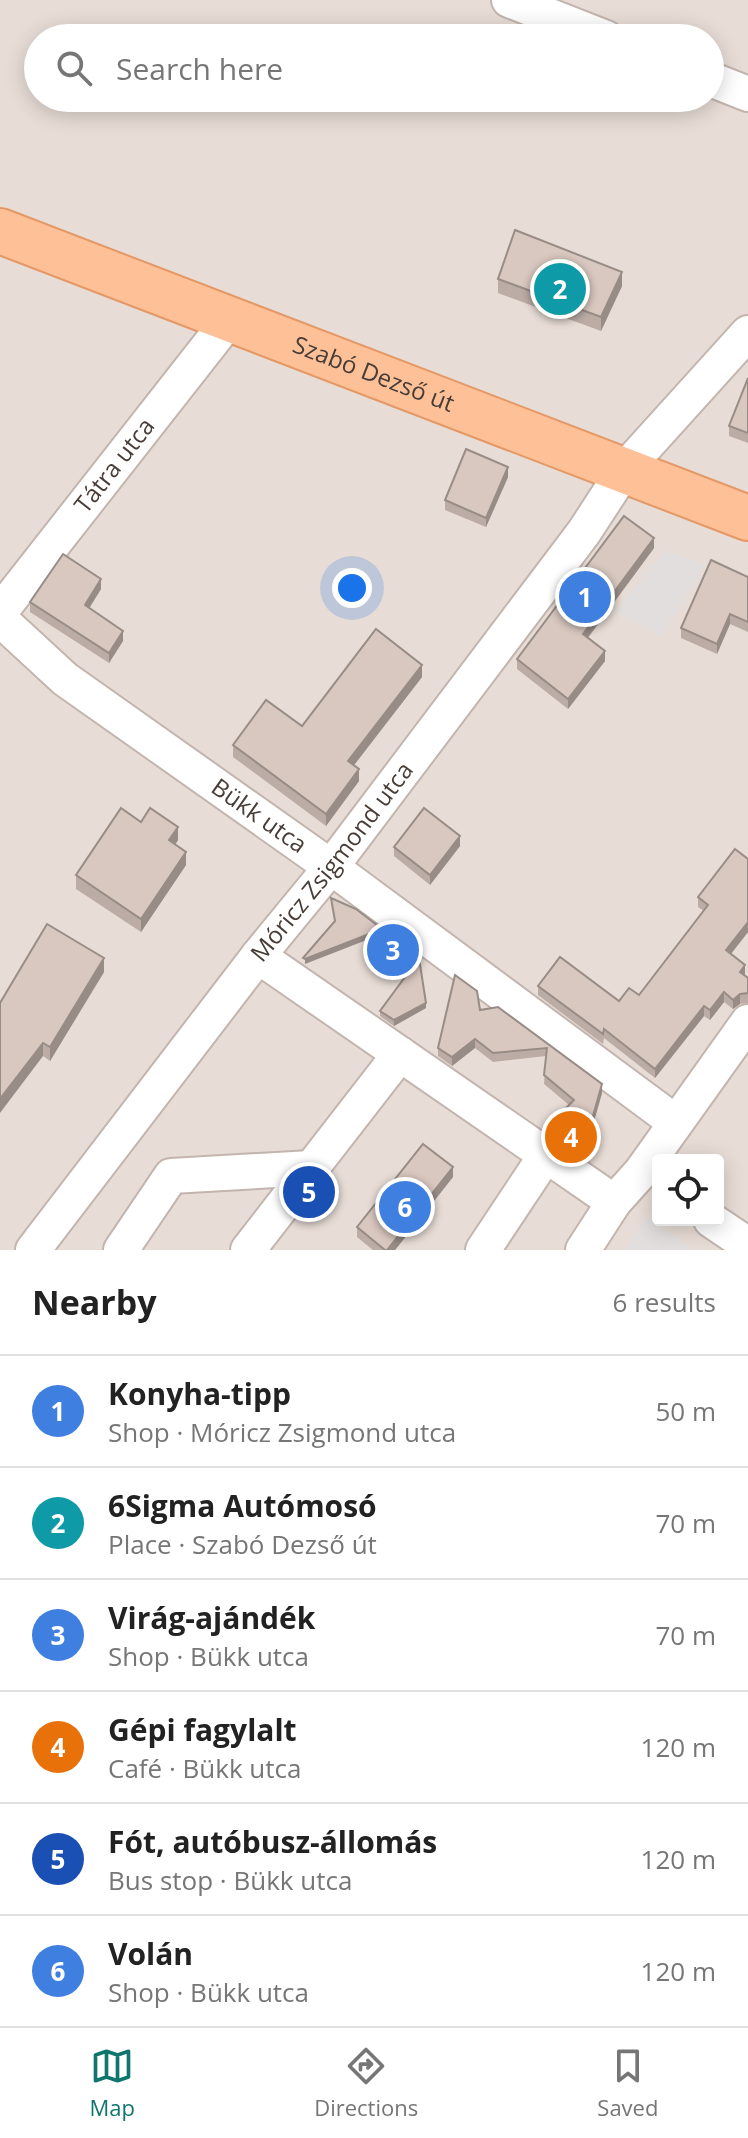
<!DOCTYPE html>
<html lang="en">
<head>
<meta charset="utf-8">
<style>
  :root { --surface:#fff; --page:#f6f6f6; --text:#222; --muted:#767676; --line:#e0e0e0; --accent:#0f766e }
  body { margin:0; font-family:"Open Sans",sans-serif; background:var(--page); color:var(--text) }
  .controls { position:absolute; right:24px; bottom:24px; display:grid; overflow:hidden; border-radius:8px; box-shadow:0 4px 20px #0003 }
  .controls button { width:72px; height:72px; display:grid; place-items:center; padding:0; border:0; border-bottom:2px solid var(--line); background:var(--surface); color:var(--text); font:40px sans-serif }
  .you { position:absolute; left:352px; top:588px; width:28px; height:28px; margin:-20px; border:6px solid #fff; border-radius:50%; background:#1a73e8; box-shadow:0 0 0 12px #1a73e833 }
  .badge { display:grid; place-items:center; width:52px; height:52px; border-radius:50%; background:var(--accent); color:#fff; font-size:26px; font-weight:700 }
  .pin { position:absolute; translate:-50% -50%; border:4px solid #fff; box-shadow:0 2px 8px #0006 }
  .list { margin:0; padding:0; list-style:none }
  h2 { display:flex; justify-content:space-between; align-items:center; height:104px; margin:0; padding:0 32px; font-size:34px }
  h2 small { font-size:26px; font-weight:400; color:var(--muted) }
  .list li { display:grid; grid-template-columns:52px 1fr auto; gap:24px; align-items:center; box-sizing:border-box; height:112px; padding:0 32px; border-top:2px solid var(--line) }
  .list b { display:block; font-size:30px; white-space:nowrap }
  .list p { margin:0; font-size:26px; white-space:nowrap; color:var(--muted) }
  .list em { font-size:26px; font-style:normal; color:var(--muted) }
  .icon { flex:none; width:44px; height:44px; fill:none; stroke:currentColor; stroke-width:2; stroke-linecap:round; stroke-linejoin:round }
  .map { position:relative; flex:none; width:748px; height:1250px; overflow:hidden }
  .search { position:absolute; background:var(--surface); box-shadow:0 4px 20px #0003; left:24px; right:24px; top:24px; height:88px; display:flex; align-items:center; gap:20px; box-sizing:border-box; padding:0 28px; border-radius:44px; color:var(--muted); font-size:30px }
  .sheet { height:776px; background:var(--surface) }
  nav { display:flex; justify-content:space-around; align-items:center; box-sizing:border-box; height:112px; border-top:2px solid var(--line); background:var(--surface); font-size:22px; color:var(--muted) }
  nav a { display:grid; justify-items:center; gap:4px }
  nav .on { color:var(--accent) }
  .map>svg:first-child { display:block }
  .residential { fill:#e8ddd6; fill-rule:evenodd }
  .parking { fill:#e2dedd }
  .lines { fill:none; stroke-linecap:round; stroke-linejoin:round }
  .minor-casing { stroke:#c3b5ae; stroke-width:38 }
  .major-casing { stroke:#e49866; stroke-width:48 }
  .minor { stroke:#fff; stroke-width:34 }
  .major { stroke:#fec197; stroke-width:44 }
  .wall { fill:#bbaca5 }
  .shaded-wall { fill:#988c86 }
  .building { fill:#d9c8c0; stroke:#988c86; stroke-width:2 }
  .labels { text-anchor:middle; stroke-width:8; stroke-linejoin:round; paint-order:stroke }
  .street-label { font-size:24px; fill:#473c37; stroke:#fff }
</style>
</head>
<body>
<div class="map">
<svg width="748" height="1250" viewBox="0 0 748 1250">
  <rect width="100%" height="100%" fill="#f4ede8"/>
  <!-- residential -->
  <path class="residential" d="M0,0H748V1250H0ZM38,38H710V98H38ZM658,1160H718V1220H658Z"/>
  <!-- parking -->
  <g class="parking">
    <polygon points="665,550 706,565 661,636 616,612"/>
    <polygon points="647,1217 694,1250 624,1250"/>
  </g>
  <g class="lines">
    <!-- minor casing -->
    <g class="minor-casing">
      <g id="minor">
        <polyline points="509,0 606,38"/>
        <polyline points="710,79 748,94"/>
        <path id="s1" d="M0,612L229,320"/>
        <path id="s2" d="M0,619L65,679L331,867L675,1122"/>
        <polyline points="258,956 614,1202"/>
        <polyline points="711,1220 748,1245"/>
        <path id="s3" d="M33,1250L258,956L331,867L584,532L625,469L748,333"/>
        <polyline points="121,1250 171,1176 311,1168"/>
        <polyline points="248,1250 400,1054"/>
        <polyline points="483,1250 546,1155"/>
        <polyline points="583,1250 614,1202 641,1172 748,1022"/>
      </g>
    </g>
    <!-- major casing -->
    <g class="major-casing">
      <g id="major">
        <path id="s4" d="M0,231L748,518"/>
      </g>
    </g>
    <!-- minor -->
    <use href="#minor" class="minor"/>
    <!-- major -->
    <use href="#major" class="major"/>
  </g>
  <!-- wall -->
  <g class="wall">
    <polygon points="498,279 622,286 601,331 498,293"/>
    <polygon points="748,378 748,443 729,436 729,426"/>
    <polygon points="508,477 486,527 445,510 445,500"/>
    <polygon points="654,548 588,638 605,661 568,709 517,669 517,659"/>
    <polygon points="748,577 748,632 730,624 717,654 681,638 681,628"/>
    <polygon points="101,589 89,608 123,641 109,663 30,612 30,602"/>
    <polygon points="422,677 354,765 359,781 326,826 233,757 233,745 302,726"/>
    <polygon points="141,822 178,840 175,845 186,865 141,932 76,889 76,875"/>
    <polygon points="460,846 430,885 394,856 394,847"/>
    <polygon points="698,897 748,932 731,954 745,974 744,975 748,978 748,1003 740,1004 733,1009 724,1002 710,1020 704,1016 655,1078 604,1038 603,1044 538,995 538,986 619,1001 639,995 704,911 698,907"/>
    <polygon points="104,972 50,1061 43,1056 0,1003"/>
    <polygon points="498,1007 602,1093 587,1146 578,1153 553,1136 553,1127 569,1105 544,1084 546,1056 493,1062 475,1048 452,1066 438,1056 438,1048 480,1010"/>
    <polygon points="426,1008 394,1026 380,1016 380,1011"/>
    <polygon points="453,1177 395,1250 373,1250 357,1237 357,1227"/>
  </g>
  <!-- shaded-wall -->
  <g class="shaded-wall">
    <polygon points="622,272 622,286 601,331 601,317"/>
    <polygon points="508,467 508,477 486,527 486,518"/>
    <polygon points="654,538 654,548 583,644 583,634"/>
    <polygon points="101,579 101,589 85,615 85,605"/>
    <polygon points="730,614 730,624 717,654 717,644"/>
    <polygon points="123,631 123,641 109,663 109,653"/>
    <polygon points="605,651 605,661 568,709 568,699"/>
    <polygon points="422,665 422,677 348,773 348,761"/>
    <polygon points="359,769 359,781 326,826 326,814"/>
    <polygon points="178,827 178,840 169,854 169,840"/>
    <polygon points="460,836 460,846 430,885 430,875"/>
    <polygon points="186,852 186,865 141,932 141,919"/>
    <polygon points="748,922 748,932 726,960 726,950"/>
    <polygon points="382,929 382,934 305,964 305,959"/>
    <polygon points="104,958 104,972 50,1061 50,1047"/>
    <polygon points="745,965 745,974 740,981 740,972"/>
    <polygon points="724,992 724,1002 710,1020 710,1010"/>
    <polygon points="740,994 740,1004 733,1009 733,1000"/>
    <polygon points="426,1003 426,1008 394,1026 394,1020"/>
    <polygon points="704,1006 704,1016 655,1078 655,1069"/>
    <polygon points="475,1039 475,1048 452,1066 452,1057"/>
    <polygon points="43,1043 43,1056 0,1113 0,1099"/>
    <polygon points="602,1084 602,1093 587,1146 578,1153 578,1144"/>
    <polygon points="453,1167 453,1177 395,1250 387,1250"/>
  </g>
  <!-- building -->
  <g class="building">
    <polygon points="515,230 622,272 601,317 498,279"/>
    <polygon points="748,378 748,433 729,426"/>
    <polygon points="466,449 508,467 486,518 445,500"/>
    <polygon points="624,516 654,538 583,634 605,651 568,699 517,659"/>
    <polygon points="63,554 101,579 85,605 123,631 109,653 30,602"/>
    <polygon points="711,560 748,577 748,622 730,614 717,644 681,628"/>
    <polygon points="376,629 422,665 348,761 359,769 326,814 233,745 266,700 302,726"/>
    <polygon points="121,808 141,822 150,808 178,827 169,840 186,852 141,919 76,875"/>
    <polygon points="424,808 460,836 430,875 394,847"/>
    <polygon points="735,849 748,859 748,922 726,950 745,965 740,972 748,978 748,993 740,994 733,1000 724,992 710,1010 704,1006 655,1069 604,1029 603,1034 538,986 560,957 619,1001 629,988 639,995 708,905 698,897"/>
    <polygon points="331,898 356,909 382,929 305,959 303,958 335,921"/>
    <polygon points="47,924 104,958 50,1047 43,1043 0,1099 0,1003"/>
    <polygon points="419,958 426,1003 394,1020 380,1011"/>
    <polygon points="455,975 477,991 480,1010 498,1007 602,1084 587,1137 578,1144 553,1127 555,1119 574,1100 544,1075 547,1048 493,1053 475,1039 452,1057 438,1048"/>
    <polygon points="423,1144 453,1167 387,1250 385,1250 357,1227"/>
  </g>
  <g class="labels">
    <!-- street labels -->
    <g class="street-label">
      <text dy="8" stroke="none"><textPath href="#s4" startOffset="400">Szabó Dezső út</textPath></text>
      <text dy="8" stroke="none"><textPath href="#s1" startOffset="186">Tátra utca</textPath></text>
      <text dy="8" stroke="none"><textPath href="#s2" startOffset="326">Bükk utca</textPath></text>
      <text dy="8" stroke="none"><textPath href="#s3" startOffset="490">Móricz Zsigmond utca</textPath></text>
    </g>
  </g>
</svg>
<div class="controls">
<button><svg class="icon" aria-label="locate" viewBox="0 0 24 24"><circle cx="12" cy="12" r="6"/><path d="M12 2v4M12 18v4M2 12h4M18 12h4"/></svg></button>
</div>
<div class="you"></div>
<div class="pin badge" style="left:585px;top:597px;background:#3f7fe0">1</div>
<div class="pin badge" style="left:560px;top:289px;background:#0f9aa8">2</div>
<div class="pin badge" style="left:393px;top:950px;background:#3f7fe0">3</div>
<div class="pin badge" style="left:571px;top:1137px;background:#e8710a">4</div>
<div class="pin badge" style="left:309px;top:1192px;background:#1a4fb4">5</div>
<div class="pin badge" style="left:405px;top:1207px;background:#3f7fe0">6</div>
<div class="search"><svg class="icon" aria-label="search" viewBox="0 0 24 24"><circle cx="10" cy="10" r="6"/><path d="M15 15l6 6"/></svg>Search here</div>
</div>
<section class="sheet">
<h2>Nearby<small>6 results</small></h2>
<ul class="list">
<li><span class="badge" style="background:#3f7fe0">1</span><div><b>Konyha-tipp</b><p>Shop · Móricz Zsigmond utca</p></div><em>50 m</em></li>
<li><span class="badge" style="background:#0f9aa8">2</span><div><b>6Sigma Autómosó</b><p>Place · Szabó Dezső út</p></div><em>70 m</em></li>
<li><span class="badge" style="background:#3f7fe0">3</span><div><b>Virág-ajándék</b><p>Shop · Bükk utca</p></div><em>70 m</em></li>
<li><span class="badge" style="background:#e8710a">4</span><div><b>Gépi fagylalt</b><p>Café · Bükk utca</p></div><em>120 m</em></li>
<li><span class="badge" style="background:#1a4fb4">5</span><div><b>Fót, autóbusz-állomás</b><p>Bus stop · Bükk utca</p></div><em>120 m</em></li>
<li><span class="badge" style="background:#3f7fe0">6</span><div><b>Volán</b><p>Shop · Bükk utca</p></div><em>120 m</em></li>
</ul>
</section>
<nav>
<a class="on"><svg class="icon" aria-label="map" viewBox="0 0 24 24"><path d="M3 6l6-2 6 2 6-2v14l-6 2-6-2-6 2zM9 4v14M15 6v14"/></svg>Map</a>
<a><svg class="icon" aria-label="directions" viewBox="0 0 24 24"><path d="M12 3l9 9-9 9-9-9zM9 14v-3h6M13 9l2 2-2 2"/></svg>Directions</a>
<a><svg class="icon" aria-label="saved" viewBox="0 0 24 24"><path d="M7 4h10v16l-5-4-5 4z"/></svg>Saved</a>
</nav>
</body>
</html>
